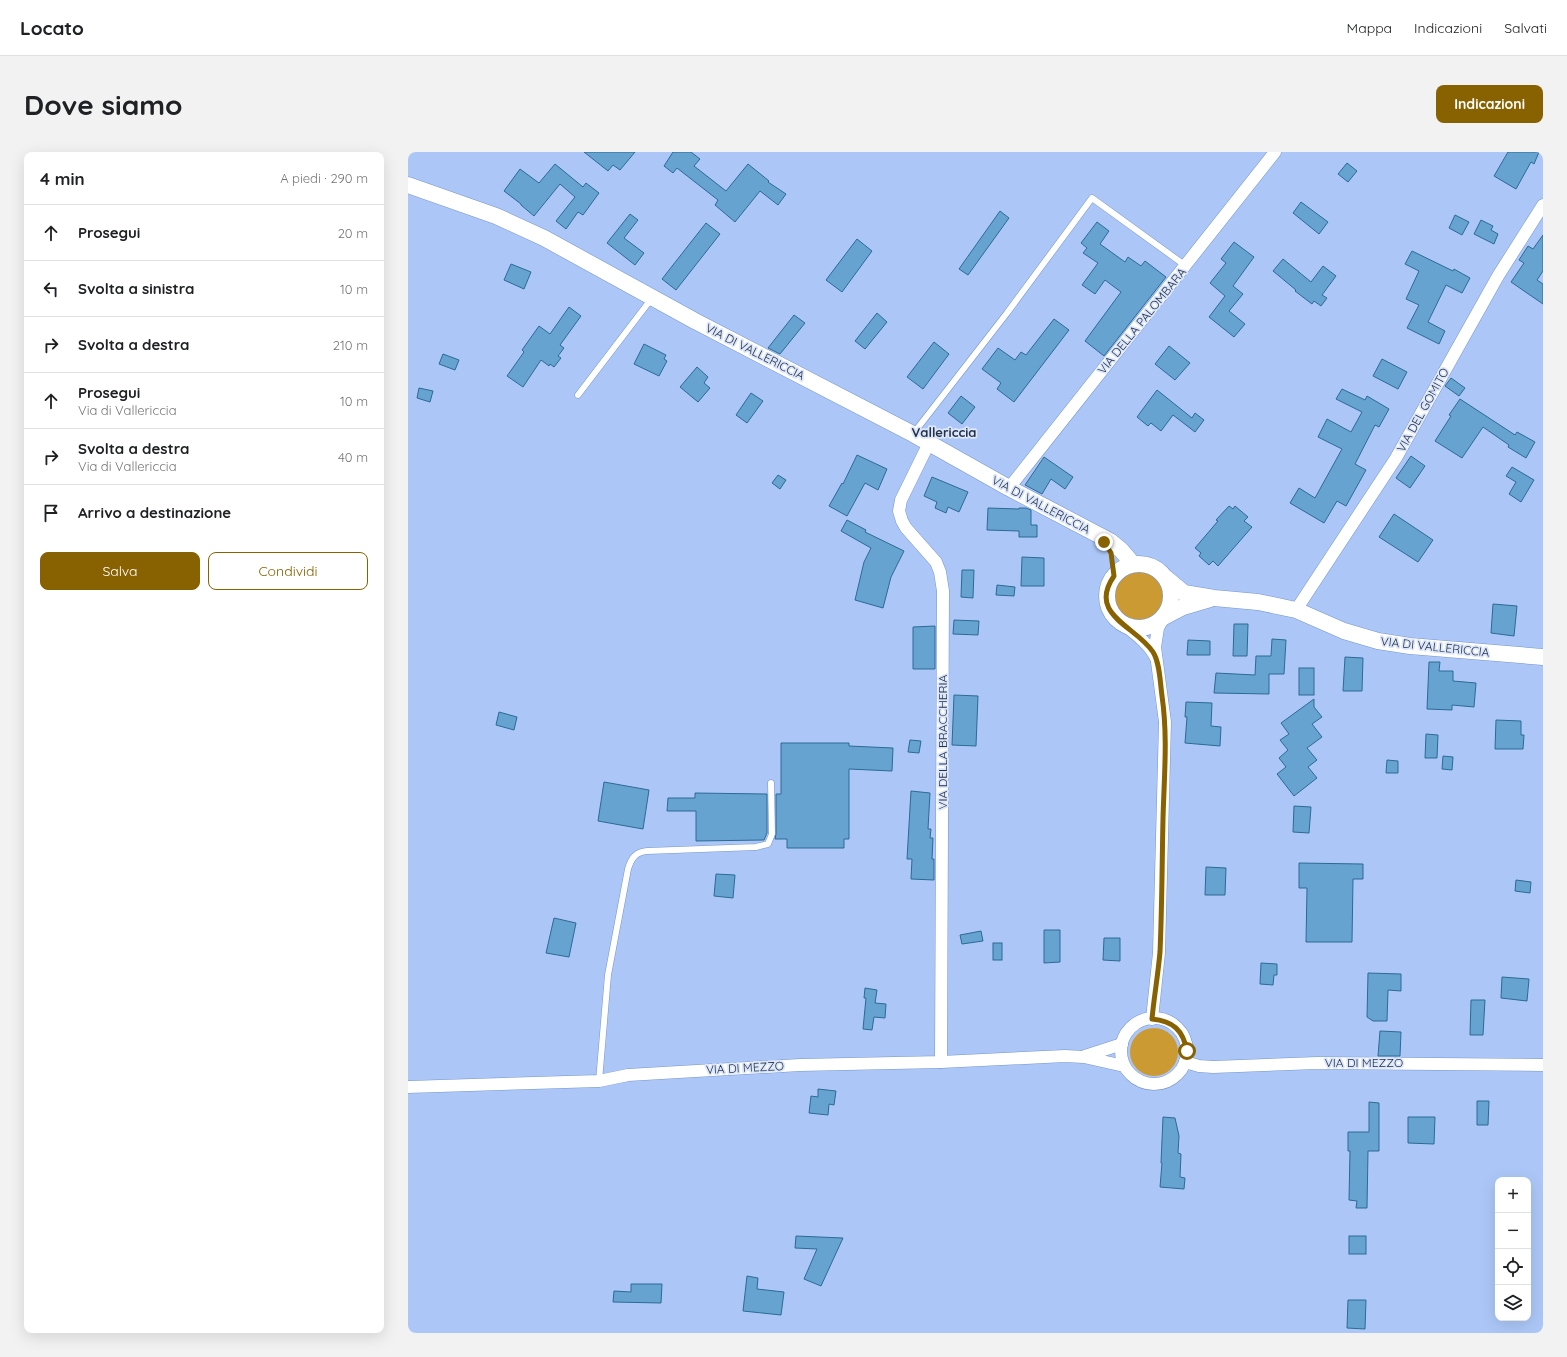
<!DOCTYPE html>
<html lang="it">
<head>
<meta charset="utf-8">
<style>
  :root { --surface:#fff; --page:#f2f2f2; --text:#202124; --muted:#757577; --line:#e0e0e0; --accent:#886100 }
  body { margin:0; font-family:Quicksand,sans-serif; background:var(--page); color:var(--text) }
  .controls { position:absolute; right:12px; bottom:12px; display:grid; overflow:hidden; border-radius:8px; box-shadow:0 4px 16px #0002 }
  .controls button { width:36px; height:36px; display:grid; place-items:center; padding:0; border:0; border-bottom:1px solid var(--line); background:var(--surface); color:var(--text); font:20px sans-serif }
  .stop { position:absolute; width:12px; height:12px; margin:-9px; border:3px solid #886100; border-radius:50%; background:#fff }
  .stop.end { background:#886100; border-color:#fff; box-shadow:0 1px 4px #0008 }
  .list { margin:0; padding:0; list-style:none }
  h2 { display:flex; justify-content:space-between; align-items:center; height:52px; margin:0; padding:0 16px; font-size:17px }
  h2 small { font-size:13px; font-weight:400; color:var(--muted) }
  .list li { display:grid; grid-template-columns:26px 1fr auto; gap:12px; align-items:center; box-sizing:border-box; height:56px; padding:0 16px; border-top:1px solid var(--line) }
  .list b { display:block; font-size:15px; white-space:nowrap }
  .list p { margin:0; font-size:13px; white-space:nowrap; color:var(--muted) }
  .list em { font-size:13px; font-style:normal; color:var(--muted) }
  .actions { display:flex; gap:8px; padding:12px 16px }
  .actions a { flex:1; padding:9px 0; border:1px solid var(--accent); border-radius:8px; text-align:center; font-size:14px; color:var(--accent) }
  .actions .main { background:var(--accent); color:#fff }
  .icon { flex:none; width:22px; height:22px; fill:none; stroke:currentColor; stroke-width:2; stroke-linecap:round; stroke-linejoin:round }
  .map { position:relative; flex:none; width:1135px; height:1181px; overflow:hidden; border-radius:8px }
  header { display:flex; align-items:center; gap:24px; box-sizing:border-box; height:56px; padding:0 20px; background:var(--surface); border-bottom:1px solid var(--line) }
  header strong { font-size:19px }
  nav { display:flex; gap:22px; margin-inline-start:auto; font-size:14px }
  .intro { display:flex; align-items:center; justify-content:space-between; box-sizing:border-box; height:96px; padding:0 24px }
  h1 { margin:0; font-size:28px }
  .button { padding:10px 18px; border-radius:8px; background:var(--accent); color:#fff; font-size:14px; font-weight:700 }
  main { display:flex; gap:24px; padding:0 24px }
  aside { flex:1; background:var(--surface); border-radius:8px; box-shadow:0 4px 16px #0002 }
  .map>svg:first-child { display:block }
  .green { fill:#cc9a32 }
  .building { fill:#66a3d0; stroke:#2c6a94 }
  .lines { fill:none; stroke-linecap:round; stroke-linejoin:round }
  .service-casing { stroke:#7595cd; stroke-width:7 }
  .minor-casing { stroke:#7595cd; stroke-width:13 }
  .tertiary-casing { stroke:#7595cd; stroke-width:17 }
  .service { stroke:#fff; stroke-width:6 }
  .minor { stroke:#fff; stroke-width:12 }
  .tertiary { stroke:#fff; stroke-width:16 }
  .route { stroke:#886100; stroke-width:5 }
  .labels { text-anchor:middle; stroke-width:3.5; stroke-linejoin:round; paint-order:stroke }
  .street-label { font-size:12px; fill:#243149; stroke:#dde7fa }
  .neighbourhood-label { font-size:13px; font-weight:bold; fill:#243149; stroke:#dde7fa }
</style>
</head>
<body>
<header>
<strong>Locato</strong>
<nav><a>Mappa</a><a>Indicazioni</a><a>Salvati</a></nav>
</header>
<div class="intro"><h1>Dove siamo</h1><a class="button">Indicazioni</a></div>
<main>
<aside>
<h2>4 min<small>A piedi · 290 m</small></h2>
<ul class="list">
<li><svg class="icon" aria-label="ahead" viewBox="0 0 24 24"><path d="M12 20V5M6 11l6-6 6 6"/></svg><div><b>Prosegui</b></div><em>20 m</em></li>
<li><svg class="icon" aria-label="left" viewBox="0 0 24 24"><path d="M17 20v-9H6M10 6l-5 5 5 5"/></svg><div><b>Svolta a sinistra</b></div><em>10 m</em></li>
<li><svg class="icon" aria-label="right" viewBox="0 0 24 24"><path d="M7 20v-9h11M14 6l5 5-5 5"/></svg><div><b>Svolta a destra</b></div><em>210 m</em></li>
<li><svg class="icon" aria-label="ahead" viewBox="0 0 24 24"><path d="M12 20V5M6 11l6-6 6 6"/></svg><div><b>Prosegui</b><p>Via di Vallericcia</p></div><em>10 m</em></li>
<li><svg class="icon" aria-label="right" viewBox="0 0 24 24"><path d="M7 20v-9h11M14 6l5 5-5 5"/></svg><div><b>Svolta a destra</b><p>Via di Vallericcia</p></div><em>40 m</em></li>
<li><svg class="icon" aria-label="arrive" viewBox="0 0 24 24"><path d="M6 21V4h12l-3 4 3 4H6"/></svg><div><b>Arrivo a destinazione</b></div></li>
</ul>
<div class="actions"><a class="main">Salva</a><a>Condividi</a></div>
</aside>
<div class="map">
<svg width="1135" height="1181" viewBox="0 0 1135 1181">
  <rect width="100%" height="100%" fill="#acc7f7"/>
  <!-- green -->
  <g class="green">
    <circle cx="731" cy="444" r="24"/>
    <circle cx="746" cy="900" r="24"/>
  </g>
  <!-- building -->
  <g class="building">
    <polygon points="176,0 227,0 212,18 205,13 200,19"/>
    <polygon points="265,0 283,0 292,7 286,14 318,39 340,12 361,29 360,30 378,42 370,53 352,39 327,70 307,53 310,48 269,16 265,21 256,14"/>
    <polygon points="1100,0 1131,0 1126,12 1123,10 1108,37 1086,24"/>
    <polygon points="939,11 949,19 940,30 930,22"/>
    <polygon points="147,12 175,35 178,31 191,41 175,63 170,60 158,77 148,69 167,45 152,32 126,64 113,53 113,52 96,39 112,17 131,31"/>
    <polygon points="893,50 920,70 911,82 885,61"/>
    <polygon points="592,59 601,66 560,123 551,117"/>
    <polygon points="222,62 230,68 216,86 236,101 227,113 199,91"/>
    <polygon points="1047,63 1061,70 1054,83 1041,76"/>
    <polygon points="1073,68 1085,74 1083,78 1090,82 1086,92 1066,82"/>
    <polygon points="689,70 701,79 692,92 717,110 720,105 733,114 737,109 758,125 696,204 677,189 713,140 697,128 687,142 674,133 690,111 675,101 679,96 673,91"/>
    <polygon points="298,71 312,82 268,138 254,127"/>
    <polygon points="1135,83 1135,119 1129,128 1135,132 1135,152 1103,130 1116,111 1111,108 1120,94 1125,97"/>
    <polygon points="449,87 464,99 434,140 418,128"/>
    <polygon points="826,90 846,105 825,134 835,142 821,159 837,172 826,185 801,165 817,144 802,131 818,111 813,107"/>
    <polygon points="1004,99 1045,119 1046,117 1062,126 1054,141 1038,133 1020,170 1037,179 1031,192 999,176 1011,153 998,147 1011,119 997,112"/>
    <polygon points="875,107 903,130 915,114 928,124 914,143 919,146 913,154 906,149 904,152 887,139 888,138 865,119"/>
    <polygon points="103,112 123,120 116,137 96,128"/>
    <polygon points="161,155 173,164 152,193 156,196 150,204 153,206 146,215 142,212 141,214 133,208 115,235 99,224 116,200 114,198 131,174 142,182"/>
    <polygon points="469,161 479,170 457,197 447,189"/>
    <polygon points="386,163 397,171 372,202 360,196"/>
    <polygon points="646,167 661,178 606,250 589,237 593,231 574,217 590,196 607,208 613,200 618,203"/>
    <polygon points="526,190 541,202 515,237 499,225"/>
    <polygon points="236,192 258,203 256,207 259,209 251,224 226,212"/>
    <polygon points="761,194 782,211 767,228 747,212"/>
    <polygon points="35,202 51,208 47,218 31,212"/>
    <polygon points="974,207 999,220 990,237 965,224"/>
    <polygon points="289,215 300,225 296,231 302,236 290,250 272,235"/>
    <polygon points="1043,226 1057,236 1051,244 1037,234"/>
    <polygon points="11,236 25,239 22,250 9,246"/>
    <polygon points="934,237 957,248 959,244 981,257 971,275 967,273 947,312 958,318 938,354 929,349 916,371 882,351 891,336 907,346 934,297 910,285 919,267 943,280 954,260 928,247"/>
    <polygon points="749,238 784,266 787,261 796,268 787,280 765,263 753,279 743,271 740,274 729,265"/>
    <polygon points="343,241 355,249 339,271 328,263"/>
    <polygon points="553,244 567,255 554,272 540,261"/>
    <polygon points="1052,247 1107,283 1109,280 1127,290 1118,306 1100,295 1101,293 1075,275 1054,306 1027,289 1043,264 1041,263"/>
    <polygon points="449,303 479,317 470,338 457,331 439,364 421,354 434,331 435,332"/>
    <polygon points="1003,304 1017,314 1002,336 988,326"/>
    <polygon points="636,305 665,325 657,337 643,327 634,342 617,333"/>
    <polygon points="1104,315 1126,328 1113,350 1101,342 1108,330 1098,324"/>
    <polygon points="370,323 378,328 372,337 364,331"/>
    <polygon points="524,325 560,340 551,360 540,355 538,361 527,356 529,350 516,344"/>
    <polygon points="821,354 825,357 827,354 840,365 836,369 844,375 810,414 805,409 801,413 791,404 793,401 787,396 810,369 808,368"/>
    <polygon points="580,356 611,357 611,356 618,356 623,358 623,373 629,373 629,385 611,385 611,379 579,378"/>
    <polygon points="986,362 1025,388 1010,410 971,385"/>
    <polygon points="439,368 458,378 457,380 496,399 483,425 475,456 447,448 456,410 463,396 433,379"/>
    <polygon points="614,405 636,406 636,434 613,434"/>
    <polygon points="554,418 566,418 565,446 553,445"/>
    <polygon points="589,433 607,435 606,444 588,443"/>
    <polygon points="1085,452 1109,454 1106,484 1083,481"/>
    <polygon points="546,468 571,469 570,483 545,482"/>
    <polygon points="826,472 840,472 839,504 825,504"/>
    <polygon points="527,474 527,517 505,517 505,475"/>
    <polygon points="864,487 878,488 876,522 861,522 861,542 806,541 808,521 847,523 848,504 863,504"/>
    <polygon points="780,488 802,489 802,503 779,503"/>
    <polygon points="937,505 955,506 954,539 935,539"/>
    <polygon points="1021,510 1032,510 1031,519 1045,519 1045,529 1068,531 1066,555 1044,553 1044,558 1019,557"/>
    <rect x="891" y="516" width="15" height="27"/>
    <polygon points="546,543 570,544 568,594 544,593"/>
    <polygon points="906,547 906,555 914,565 904,572 914,585 899,596 909,608 900,615 909,626 886,644 869,622 878,615 871,606 880,598 872,588 881,582 873,571"/>
    <polygon points="778,550 804,551 803,574 813,575 812,594 777,591 779,565 777,565"/>
    <polygon points="91,560 109,565 106,578 88,573"/>
    <polygon points="1088,568 1113,569 1113,583 1116,583 1115,597 1087,597"/>
    <polygon points="1018,582 1030,583 1029,606 1017,606"/>
    <polygon points="502,588 513,589 511,601 500,600"/>
    <polygon points="373,591 441,591 441,594 485,596 484,619 441,617 441,687 436,687 436,696 379,696 379,687 367,687 368,682 368,642 373,642"/>
    <polygon points="1035,604 1045,605 1044,618 1034,617"/>
    <polygon points="979,608 990,609 990,621 978,621"/>
    <polygon points="196,630 241,638 235,677 190,669"/>
    <polygon points="503,639 522,641 520,677 523,677 522,686 525,686 524,707 526,707 526,728 503,727 504,707 499,707"/>
    <polygon points="287,641 359,642 359,681 356,688 288,689 288,659 259,659 260,646 287,646"/>
    <polygon points="886,654 903,655 901,681 885,680"/>
    <polygon points="891,711 955,712 955,727 945,727 944,790 898,790 899,736 891,736"/>
    <polygon points="798,715 818,716 817,743 797,743"/>
    <polygon points="308,722 327,723 325,746 306,744"/>
    <polygon points="1108,728 1123,730 1122,741 1107,739"/>
    <polygon points="146,766 168,771 161,805 138,801"/>
    <polygon points="636,778 652,778 652,810 636,811"/>
    <polygon points="573,779 575,789 554,792 552,783"/>
    <polygon points="696,786 712,786 712,809 695,808"/>
    <rect x="585" y="791" width="9" height="17"/>
    <polygon points="853,811 869,812 869,823 866,823 865,833 852,832"/>
    <polygon points="960,821 993,822 993,839 980,838 979,869 965,869 959,865"/>
    <polygon points="1094,825 1121,827 1119,849 1093,846"/>
    <polygon points="457,836 469,838 467,851 478,852 477,866 466,865 464,878 455,877 458,846 456,846"/>
    <polygon points="1063,848 1077,848 1075,883 1062,883"/>
    <polygon points="972,879 993,880 992,904 970,904"/>
    <polygon points="410,937 428,939 426,953 421,952 420,963 401,961 403,944 410,945"/>
    <polygon points="1069,949 1081,949 1080,973 1069,973"/>
    <polygon points="961,950 971,951 971,999 960,999 959,1056 948,1056 949,1049 941,1048 942,999 940,999 940,980 961,980"/>
    <polygon points="755,965 767,966 771,984 770,1001 773,1002 772,1025 777,1026 776,1037 752,1035 754,1011 753,1011"/>
    <polygon points="1000,965 1027,965 1026,992 1000,991"/>
    <polygon points="388,1084 435,1086 413,1134 396,1127 409,1097 387,1096"/>
    <rect x="941" y="1084" width="17" height="18"/>
    <polygon points="339,1124 350,1126 349,1137 376,1140 373,1163 335,1159"/>
    <polygon points="223,1132 254,1132 253,1151 205,1150 206,1139 223,1140"/>
    <polygon points="940,1148 958,1148 957,1177 939,1176"/>
  </g>
  <g class="lines">
    <!-- service casing -->
    <g class="service-casing">
      <g id="service">
        <polyline points="170,243 244,146"/>
        <polyline points="505,282 599,161 684,46 778,114"/>
        <path d="M191,929L200,823L220,717C223,707 227,700 239,699L348,695L360,692L364,682L363,631"/>
      </g>
    </g>
    <!-- minor casing -->
    <g class="minor-casing">
      <g id="minor">
        <polyline points="521,291 493,348 491,359 494,369 498,376 528,410 532,420 535,439 533,910"/>
        <polyline points="601,336 867,0"/>
        <polyline points="888,458 988,306 1090,124 1135,53"/>
        <path d="M716,473C729,483 741,492 748,506"/>
        <circle cx="746" cy="899" r="33"/>
        <polyline points="744,867 751,801 757,570 747,495 750,476 756,465"/>
        <polyline points="677,904 714,892"/>
        <polyline points="777,910 791,914 805,915 909,911 1135,913"/>
        <polyline points="0,935 191,929 220,923 392,913 533,910 657,904 676,905 716,914"/>
      </g>
    </g>
    <!-- tertiary casing -->
    <g class="tertiary-casing">
      <g id="tertiary">
        <polyline points="0,33 88,64 136,86 287,169 505,282 601,336 702,389 713,398 725,412"/>
        <circle cx="731" cy="444" r="32"/>
        <polyline points="758,426 776,441 806,446 850,450 888,458 936,479 970,489 1002,494 1135,505"/>
        <polyline points="756,465 775,455 802,447"/>
      </g>
    </g>
    <!-- service -->
    <use href="#service" class="service"/>
    <!-- minor -->
    <use href="#minor" class="minor"/>
    <!-- tertiary -->
    <use href="#tertiary" class="tertiary"/>
  </g>
  <g class="lines">
    <!-- route -->
    <path class="route" d="M696,390L703,401L706,424C679,463 728,474 745,500C752,511 752,530 754,544C760,585 756,626 755,667C754,712 754,756 752,800C750,823 746,845 744,867C765,869 775,878 779,899"/>
  </g>
  <g class="labels">
    <!-- street labels -->
    <g class="street-label">
      <text transform="translate(734 169) rotate(-51)" y="4">VIA DELLA PALOMBARA</text>
      <text transform="translate(347 200) rotate(27)" y="4">VIA DI VALLERICCIA</text>
      <text transform="translate(1015 258) rotate(-61)" y="4">VIA DEL GOMITO</text>
      <text transform="translate(633 353) rotate(28)" y="4">VIA DI VALLERICCIA</text>
      <text transform="translate(1027 495) rotate(6)" y="4">VIA DI VALLERICCIA</text>
      <text transform="translate(535 590) rotate(-90)" y="4">VIA DELLA BRACCHERIA</text>
      <text x="956" y="915">VIA DI MEZZO</text>
      <text transform="translate(337 916) rotate(-3)" y="4">VIA DI MEZZO</text>
    </g>
    <!-- neighbourhood labels -->
    <g class="neighbourhood-label">
      <text x="536" y="285">Vallericcia</text>
    </g>
  </g>
</svg>
<div class="controls">
<button>+</button>
<button>−</button>
<button><svg class="icon" aria-label="locate" viewBox="0 0 24 24"><circle cx="12" cy="12" r="6"/><path d="M12 2v4M12 18v4M2 12h4M18 12h4"/></svg></button>
<button><svg class="icon" aria-label="layers" viewBox="0 0 24 24"><path d="M12 4l9 5-9 5-9-5zM3 14l9 5 9-5"/></svg></button>
</div>
<div class="stop" style="left:779px;top:899px"></div>
<div class="stop end" style="left:696px;top:390px"></div>
</div>
</main>
</body>
</html>
